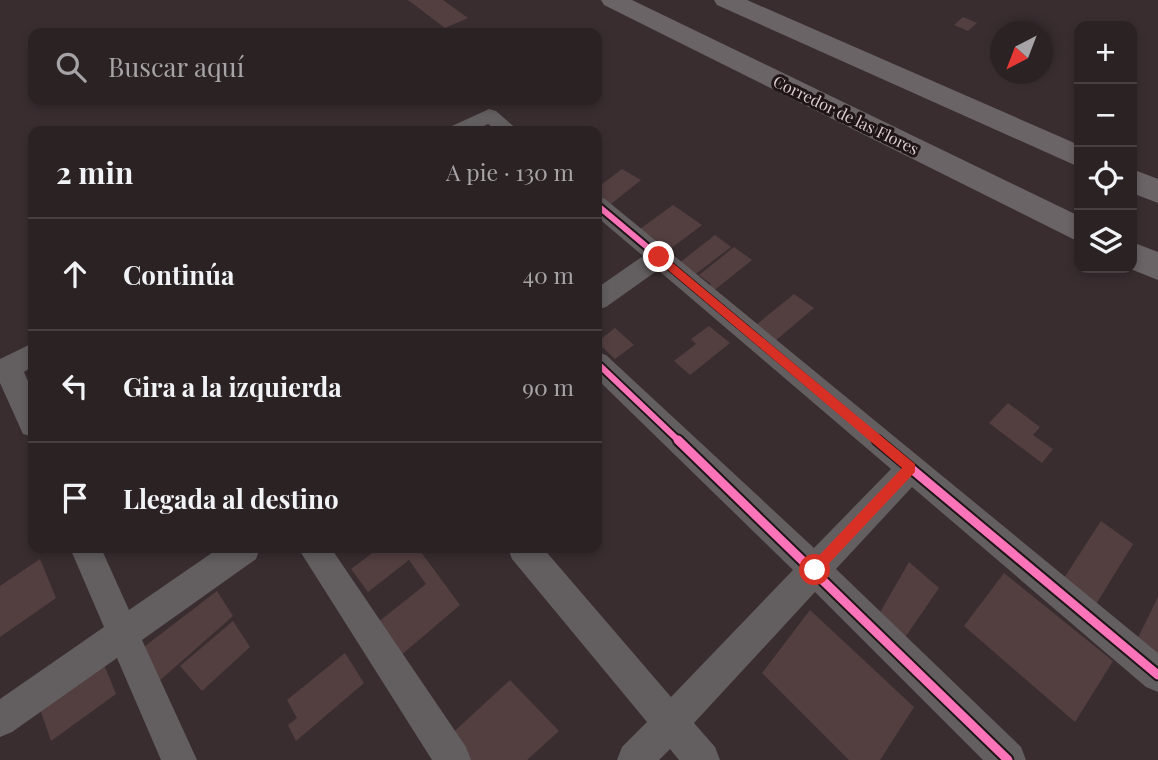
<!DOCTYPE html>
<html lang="es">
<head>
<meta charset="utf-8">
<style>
  :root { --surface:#2b2224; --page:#372f31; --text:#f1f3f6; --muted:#a6a4a6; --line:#473f41 }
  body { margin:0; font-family:"Playfair Display",serif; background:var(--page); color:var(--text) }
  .controls { position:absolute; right:21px; top:21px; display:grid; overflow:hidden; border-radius:14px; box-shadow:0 4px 10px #0003 }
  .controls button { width:63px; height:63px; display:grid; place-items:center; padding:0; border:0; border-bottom:2px solid var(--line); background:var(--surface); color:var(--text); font:35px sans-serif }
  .compass { position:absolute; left:990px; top:21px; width:63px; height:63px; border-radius:50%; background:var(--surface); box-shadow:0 4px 10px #0003; rotate:222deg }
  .stop { position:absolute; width:21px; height:21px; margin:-16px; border:5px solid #d93025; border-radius:50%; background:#fff }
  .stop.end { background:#d93025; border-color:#fff; box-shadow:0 2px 7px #0008 }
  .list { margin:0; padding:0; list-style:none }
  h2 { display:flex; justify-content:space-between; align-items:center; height:91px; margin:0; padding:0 28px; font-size:30px }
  h2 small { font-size:23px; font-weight:400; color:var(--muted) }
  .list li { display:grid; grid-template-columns:46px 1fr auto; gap:21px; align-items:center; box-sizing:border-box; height:112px; padding:0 28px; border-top:2px solid var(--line) }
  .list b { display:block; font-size:26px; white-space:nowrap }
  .list em { font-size:23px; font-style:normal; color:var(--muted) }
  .icon { flex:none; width:38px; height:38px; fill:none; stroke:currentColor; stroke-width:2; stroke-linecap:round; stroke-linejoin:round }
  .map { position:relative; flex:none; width:1158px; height:760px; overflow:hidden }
  .search { position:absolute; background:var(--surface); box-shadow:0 4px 10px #0003; left:28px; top:28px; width:574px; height:77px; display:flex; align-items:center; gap:18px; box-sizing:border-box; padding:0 24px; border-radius:14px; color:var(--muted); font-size:26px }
  .panel { position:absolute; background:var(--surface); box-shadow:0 4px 10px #0003; left:28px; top:126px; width:574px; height:427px; border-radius:14px }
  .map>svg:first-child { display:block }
  .building { fill:#533f40 }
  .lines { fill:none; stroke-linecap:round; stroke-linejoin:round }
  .minor { fill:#635e60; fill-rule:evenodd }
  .motorway { fill:#6b6467; fill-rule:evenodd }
  .cycleway-far1-casing { stroke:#1f1416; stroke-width:10 }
  .cycleway-casing { stroke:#1f1416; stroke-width:13 }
  .cycleway-far1 { stroke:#fb73b8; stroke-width:6 }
  .cycleway { stroke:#fb73b8; stroke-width:9 }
  .route { fill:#d93025 }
  .labels { text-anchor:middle; stroke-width:6; stroke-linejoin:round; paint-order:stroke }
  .far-street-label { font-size:16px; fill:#ddcdd0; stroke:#1f1416 }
</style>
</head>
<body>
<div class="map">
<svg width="1158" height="760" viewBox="0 0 1158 760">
  <rect width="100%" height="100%" fill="#392d30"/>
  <!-- building -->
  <g class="building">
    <polygon points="408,0 443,0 468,18 445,28"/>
    <polygon points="963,17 977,23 968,31 954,25"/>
    <polygon points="622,169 641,180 606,208 597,202 597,188"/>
    <polygon points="673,205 702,225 662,255 633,234"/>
    <polygon points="715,235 731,247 693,276 678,264"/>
    <polygon points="734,247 752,260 712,292 706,288 711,284 699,275"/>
    <polygon points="794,294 814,308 774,342 751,329"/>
    <polygon points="709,326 730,343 690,375 674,361 696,344 691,339"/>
    <polygon points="615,328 634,345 615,359 597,342"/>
    <polygon points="1008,403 1040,427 1033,435 1053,449 1042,463 989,423"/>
    <polygon points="1101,521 1133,544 1095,606 1062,581"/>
    <polygon points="379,548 418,548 460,605 400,656 377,623 426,584 409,560 368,592 351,569"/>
    <polygon points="40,559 56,598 0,637 0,586"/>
    <polygon points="909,562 939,588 904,639 879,614"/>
    <polygon points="1004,573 1113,661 1075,722 964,626"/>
    <polygon points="217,591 233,616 158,682 136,653"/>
    <polygon points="1158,597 1158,663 1134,646"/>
    <polygon points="810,610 914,707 880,760 849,760 762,673"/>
    <polygon points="233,621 250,647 202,691 180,666"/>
    <polygon points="345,653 364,683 296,741 288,725 297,718 287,700"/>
    <polygon points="103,662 116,694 51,741 39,706"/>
    <polygon points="510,680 559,731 527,760 463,760 446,739"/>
  </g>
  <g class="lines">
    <!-- minor -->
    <g class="minor">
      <polygon points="489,109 496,111 519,131 497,131 488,124 474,131 449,131 452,126"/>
      <polygon points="597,197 605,199 1158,653 1158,692 1146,687 912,487 836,569 1021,747 1026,760 983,760 815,592 694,723 715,747 720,760 679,760 670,749 659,760 617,760 622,747 647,722 512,559 508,548 543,548 671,697 793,570 597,379 597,352 606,355 814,548 891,469 658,270 606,307 597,310 597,288 643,256 597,217"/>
      <polygon points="33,343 33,366 24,372 33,393 33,437 23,434 0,383 0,359"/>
      <polygon points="70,548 101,548 129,610 219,548 260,548 256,559 142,640 197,760 161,760 117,658 12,732 0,737 0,699 104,627"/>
      <polygon points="298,548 331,548 466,747 471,760 432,760"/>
    </g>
    <!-- motorway -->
    <g class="motorway">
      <polygon points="601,0 632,0 1079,216 1079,242 604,5"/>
      <polygon points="714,0 747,0 1079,145 1079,167 717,5"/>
      <polygon points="1132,169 1158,179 1158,203 1132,193"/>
      <polygon points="1132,242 1158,252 1158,280 1128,268 1132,268"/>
    </g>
    <!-- cycleway-far1 casing -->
    <g class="cycleway-far1-casing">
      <g id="cycleway-far1">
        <polyline points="597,205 880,442"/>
        <polyline points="597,363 680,442"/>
      </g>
    </g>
    <!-- cycleway casing -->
    <g class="cycleway-casing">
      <g id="cycleway">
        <polyline points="678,440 1008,760"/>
        <polyline points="877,440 1158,675"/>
      </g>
    </g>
    <!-- cycleway-far1 -->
    <use href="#cycleway-far1" class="cycleway-far1"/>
    <!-- cycleway -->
    <use href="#cycleway" class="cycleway"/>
  </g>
  <!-- route -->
  <polygon class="route" points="655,254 662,254 915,464 915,472 819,574 810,574 810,565 902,468 655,259"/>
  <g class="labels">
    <!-- far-street labels -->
    <g class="far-street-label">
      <text transform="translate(846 115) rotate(26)" y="6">Corredor de las Flores</text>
    </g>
  </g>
</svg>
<div class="controls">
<button>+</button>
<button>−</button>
<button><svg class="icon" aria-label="locate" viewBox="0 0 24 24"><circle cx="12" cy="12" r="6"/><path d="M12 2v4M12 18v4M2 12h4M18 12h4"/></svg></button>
<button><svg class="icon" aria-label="layers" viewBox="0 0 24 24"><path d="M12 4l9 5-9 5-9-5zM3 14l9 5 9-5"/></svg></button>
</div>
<svg class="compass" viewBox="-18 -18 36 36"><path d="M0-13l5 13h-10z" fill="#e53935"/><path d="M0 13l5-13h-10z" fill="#a6a4a6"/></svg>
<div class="stop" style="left:815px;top:570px"></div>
<div class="stop end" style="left:659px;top:257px"></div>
<div class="search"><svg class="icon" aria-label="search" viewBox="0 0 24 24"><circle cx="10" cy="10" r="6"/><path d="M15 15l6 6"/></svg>Buscar aquí</div>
<section class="panel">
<h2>2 min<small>A pie · 130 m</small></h2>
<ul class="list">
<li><svg class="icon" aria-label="ahead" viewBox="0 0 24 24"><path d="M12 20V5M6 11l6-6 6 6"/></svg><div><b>Continúa</b></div><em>40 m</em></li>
<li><svg class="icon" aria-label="left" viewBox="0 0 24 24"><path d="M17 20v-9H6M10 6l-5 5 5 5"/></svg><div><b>Gira a la izquierda</b></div><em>90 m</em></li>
<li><svg class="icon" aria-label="arrive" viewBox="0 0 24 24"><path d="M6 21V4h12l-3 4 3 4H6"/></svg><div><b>Llegada al destino</b></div></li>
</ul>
</section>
</div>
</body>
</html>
